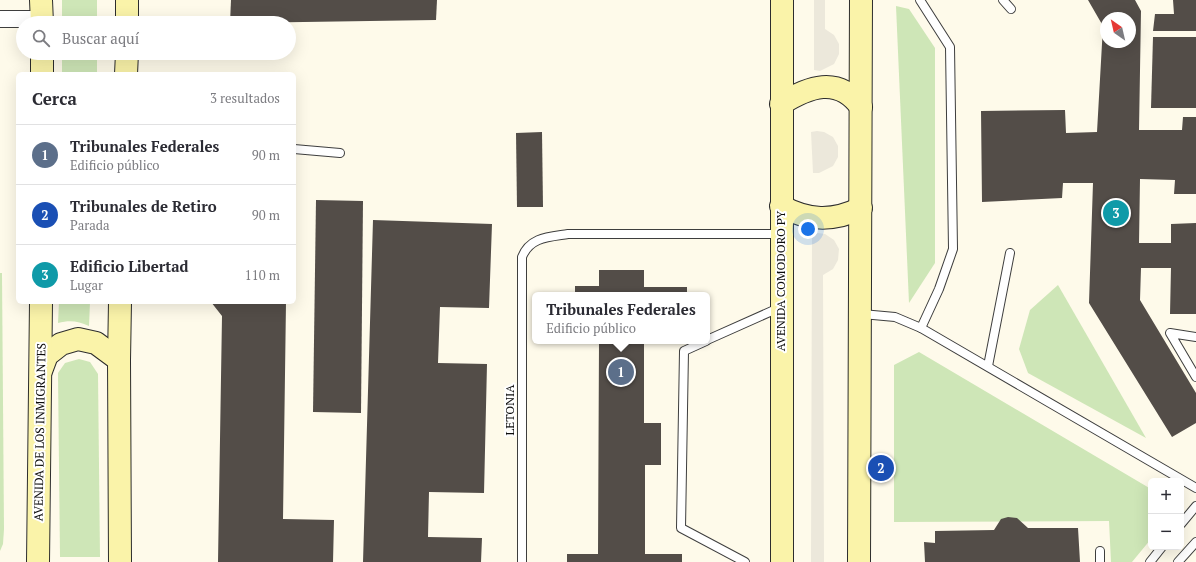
<!DOCTYPE html>
<html lang="es">
<head>
<meta charset="utf-8">
<style>
  :root { --surface:#fff; --page:#f7f7f7; --text:#2b2b33; --muted:#7c7c81; --line:#e1e1e2; --accent:#2563eb }
  body { margin:0; font-family:"PT Serif",serif; background:var(--page); color:var(--text) }
  .controls { position:absolute; right:12px; bottom:12px; display:grid; overflow:hidden; border-radius:6px; box-shadow:0 4px 16px #0002 }
  .controls button { width:36px; height:36px; display:grid; place-items:center; padding:0; border:0; border-bottom:1px solid var(--line); background:var(--surface); color:var(--text); font:20px sans-serif }
  .compass { position:absolute; left:1100px; top:12px; width:36px; height:36px; border-radius:50%; background:var(--surface); box-shadow:0 4px 16px #0002; rotate:326deg }
  .you { position:absolute; left:808px; top:229px; width:14px; height:14px; margin:-10px; border:3px solid #fff; border-radius:50%; background:#1a73e8; box-shadow:0 0 0 6px #1a73e833 }
  .badge { display:grid; place-items:center; width:26px; height:26px; border-radius:50%; background:var(--accent); color:#fff; font-size:13px; font-weight:700 }
  .pin { position:absolute; translate:-50% -50%; border:2px solid #fff; box-shadow:0 1px 4px #0006 }
  .popup { position:absolute; left:532px; top:292px; width:178px; height:52px; box-sizing:border-box; display:grid; place-content:center; border-radius:6px; background:var(--surface); filter:drop-shadow(0 1px 3px #0005); font-size:13px; white-space:nowrap; color:var(--muted) }
  .popup b { font-size:15px; color:var(--text) }
  .popup::after { content:''; position:absolute; left:50%; top:100%; margin-left:-8px; border:8px solid transparent; border-top-color:var(--surface) }
  .list { margin:0; padding:0; list-style:none }
  h2 { display:flex; justify-content:space-between; align-items:center; height:52px; margin:0; padding:0 16px; font-size:17px }
  h2 small { font-size:13px; font-weight:400; color:var(--muted) }
  .list li { display:grid; grid-template-columns:26px 1fr auto; gap:12px; align-items:center; box-sizing:border-box; height:60px; padding:0 16px; border-top:1px solid var(--line) }
  .list b { display:block; font-size:15px; white-space:nowrap }
  .list p { margin:0; font-size:13px; white-space:nowrap; color:var(--muted) }
  .list em { font-size:13px; font-style:normal; color:var(--muted) }
  .icon { flex:none; width:22px; height:22px; fill:none; stroke:currentColor; stroke-width:2; stroke-linecap:round; stroke-linejoin:round }
  .map { position:relative; flex:none; width:1196px; height:562px; overflow:hidden }
  .search { position:absolute; background:var(--surface); box-shadow:0 4px 16px #0002; left:16px; top:16px; width:280px; height:44px; display:flex; align-items:center; gap:10px; box-sizing:border-box; padding:0 14px; border-radius:22px; color:var(--muted); font-size:15px }
  .panel { position:absolute; background:var(--surface); box-shadow:0 4px 16px #0002; left:16px; top:72px; width:280px; height:232px; border-radius:6px }
  .map>svg:first-child { display:block }
  .green { fill:#cee6b7 }
  .plaza { fill:#ece8db }
  .building { fill:#534d48; fill-rule:evenodd }
  .lines { fill:none; stroke-linecap:round; stroke-linejoin:round }
  .service-casing { stroke:#3e3e3e; stroke-width:10 }
  .minor-casing { stroke:#3e3e3e; stroke-width:18 }
  .secondary-casing { stroke:#2d2d2d; stroke-width:24 }
  .service { stroke:#fff; stroke-width:8 }
  .minor { stroke:#fff; stroke-width:16 }
  .secondary { stroke:#faf3a9; stroke-width:22 }
  .labels { text-anchor:middle; stroke-width:4; stroke-linejoin:round; paint-order:stroke }
  .street-label { font-size:12px; fill:#0b0b0b; stroke:#fff }
</style>
</head>
<body>
<div class="map">
<svg width="1196" height="562" viewBox="0 0 1196 562">
  <rect width="100%" height="100%" fill="#fefaea"/>
  <!-- green -->
  <g class="green">
    <rect x="62" y="0" width="35" height="23"/>
    <polygon points="896,6 909,9 935,48 935,263 909,303"/>
    <rect x="62" y="53" width="35" height="21"/>
    <polygon points="0,273 2,273 4,529 3,544 0,551"/>
    <polygon points="1058,285 1146,438 1028,373 1019,349 1030,310"/>
    <path d="M59,302H90L89,326C78,321 70,320 58,323Z"/>
    <polygon points="919,352 1151,489 1151,539 1132,562 1111,562 1109,521 894,522 894,365"/>
    <polygon points="79,359 90,362 98,374 100,557 60,557 58,373 65,363"/>
  </g>
  <!-- plaza -->
  <g class="plaza">
    <polygon points="814,0 825,0 825,29 834,35 839,44 839,54 834,64 820,71 814,70"/>
    <polygon points="817,131 824,132 833,137 838,146 838,157 833,166 819,173 813,173 811,132"/>
    <polygon points="818,233 825,234 834,240 839,249 838,260 833,269 823,275 824,562 811,562 812,234"/>
  </g>
  <!-- building -->
  <g class="building">
    <polygon points="231,0 437,0 436,20 230,23"/>
    <path d="M1088,0H1135L1141,11L1139,130H1182L1183,117H1196V194H1174L1175,180L1140,179L1139,243H1171V224L1196,223V314H1170L1171,268H1141L1140,300L1196,393V423L1172,437L1089,303L1093,183H1063L1062,198L982,202L981,111L1065,110L1066,133L1097,132L1103,26ZM1106,18H1130V42H1106Z"/>
    <polygon points="1173,0 1196,0 1196,31 1153,31 1155,14 1174,14"/>
    <polygon points="1153,37 1196,37 1196,108 1151,108"/>
    <polygon points="542,132 543,207 517,207 516,133"/>
    <polygon points="316,200 363,201 361,413 313,412"/>
    <polygon points="373,220 492,224 489,308 440,307 438,363 487,364 484,493 429,492 428,537 482,538 481,562 363,562"/>
    <polygon points="599,270 644,270 644,287 687,287 687,295 575,295 575,286 599,286"/>
    <polygon points="211,302 286,302 283,519 334,520 333,562 218,562 222,316"/>
    <polygon points="599,341 644,341 644,423 661,423 661,465 645,465 645,554 682,554 682,562 567,562 567,554 598,554"/>
    <polygon points="1008,517 1017,518 1028,528 1078,528 1080,562 925,562 924,542 935,543 935,531 994,530 1001,519"/>
  </g>
  <g class="lines">
    <!-- service casing -->
    <g class="service-casing">
      <g id="service">
        <polyline points="1003,0 1011,9"/>
        <polyline points="294,149 340,153"/>
        <polyline points="862,314 895,317 921,328 939,289 953,249 950,47 920,0"/>
        <polyline points="921,328 1196,488"/>
        <polyline points="1196,337 1170,333 1196,377"/>
        <polyline points="707,340 781,307"/>
        <polyline points="706,341 684,351 681,528 745,562"/>
        <polyline points="988,366 1010,253"/>
        <polyline points="1181,524 1196,506"/>
        <path d="M522,562V257C530,237 549,237 568,234H781"/>
        <polyline points="1100,562 1100,551"/>
        <polyline points="1150,562 1162,547"/>
        <polyline points="1178,562 1196,542"/>
      </g>
    </g>
    <!-- minor casing -->
    <g class="minor-casing">
      <polyline id="minor" points="0,19 42,19"/>
    </g>
    <!-- secondary casing -->
    <g class="secondary-casing">
      <g id="secondary">
        <polyline points="41,0 42,23"/>
        <polyline points="782,0 782,562"/>
        <polyline points="127,23 127,0"/>
        <polyline points="42,74 42,53"/>
        <polyline points="126,74 127,53"/>
        <path d="M781,104C808,87 838,75 861,107"/>
        <path d="M781,206C808,221 833,222 861,208"/>
        <polyline points="120,302 119,360 120,562"/>
        <polyline points="41,371 47,355 61,344 78,339 96,343 119,360"/>
        <polyline points="38,562 41,302"/>
        <polyline points="859,562 861,0"/>
      </g>
    </g>
    <!-- service -->
    <use href="#service" class="service"/>
    <!-- minor -->
    <use href="#minor" class="minor"/>
    <!-- secondary -->
    <use href="#secondary" class="secondary"/>
  </g>
  <g class="labels">
    <!-- street labels -->
    <g class="street-label">
      <text transform="translate(781 281) rotate(-90)" y="4">AVENIDA COMODORO PY</text>
      <text transform="translate(510 410) rotate(-90)" y="4">LETONIA</text>
      <text transform="translate(40 432) rotate(-89)" y="4">AVENIDA DE LOS INMIGRANTES</text>
    </g>
  </g>
</svg>
<div class="controls">
<button>+</button>
<button>−</button>
</div>
<svg class="compass" viewBox="-18 -18 36 36"><path d="M0-13l5 13h-10z" fill="#e53935"/><path d="M0 13l5-13h-10z" fill="#7c7c81"/></svg>
<div class="you"></div>
<div class="pin badge" style="left:621px;top:372px;background:#5c6f8a">1</div>
<div class="popup"><b>Tribunales Federales</b>Edificio público</div>
<div class="pin badge" style="left:881px;top:468px;background:#1a4fb4">2</div>
<div class="pin badge" style="left:1116px;top:213px;background:#0f9aa8">3</div>
<div class="search"><svg class="icon" aria-label="search" viewBox="0 0 24 24"><circle cx="10" cy="10" r="6"/><path d="M15 15l6 6"/></svg>Buscar aquí</div>
<section class="panel">
<h2>Cerca<small>3 resultados</small></h2>
<ul class="list">
<li><span class="badge" style="background:#5c6f8a">1</span><div><b>Tribunales Federales</b><p>Edificio público</p></div><em>90 m</em></li>
<li><span class="badge" style="background:#1a4fb4">2</span><div><b>Tribunales de Retiro</b><p>Parada</p></div><em>90 m</em></li>
<li><span class="badge" style="background:#0f9aa8">3</span><div><b>Edificio Libertad</b><p>Lugar</p></div><em>110 m</em></li>
</ul>
</section>
</div>
</body>
</html>
